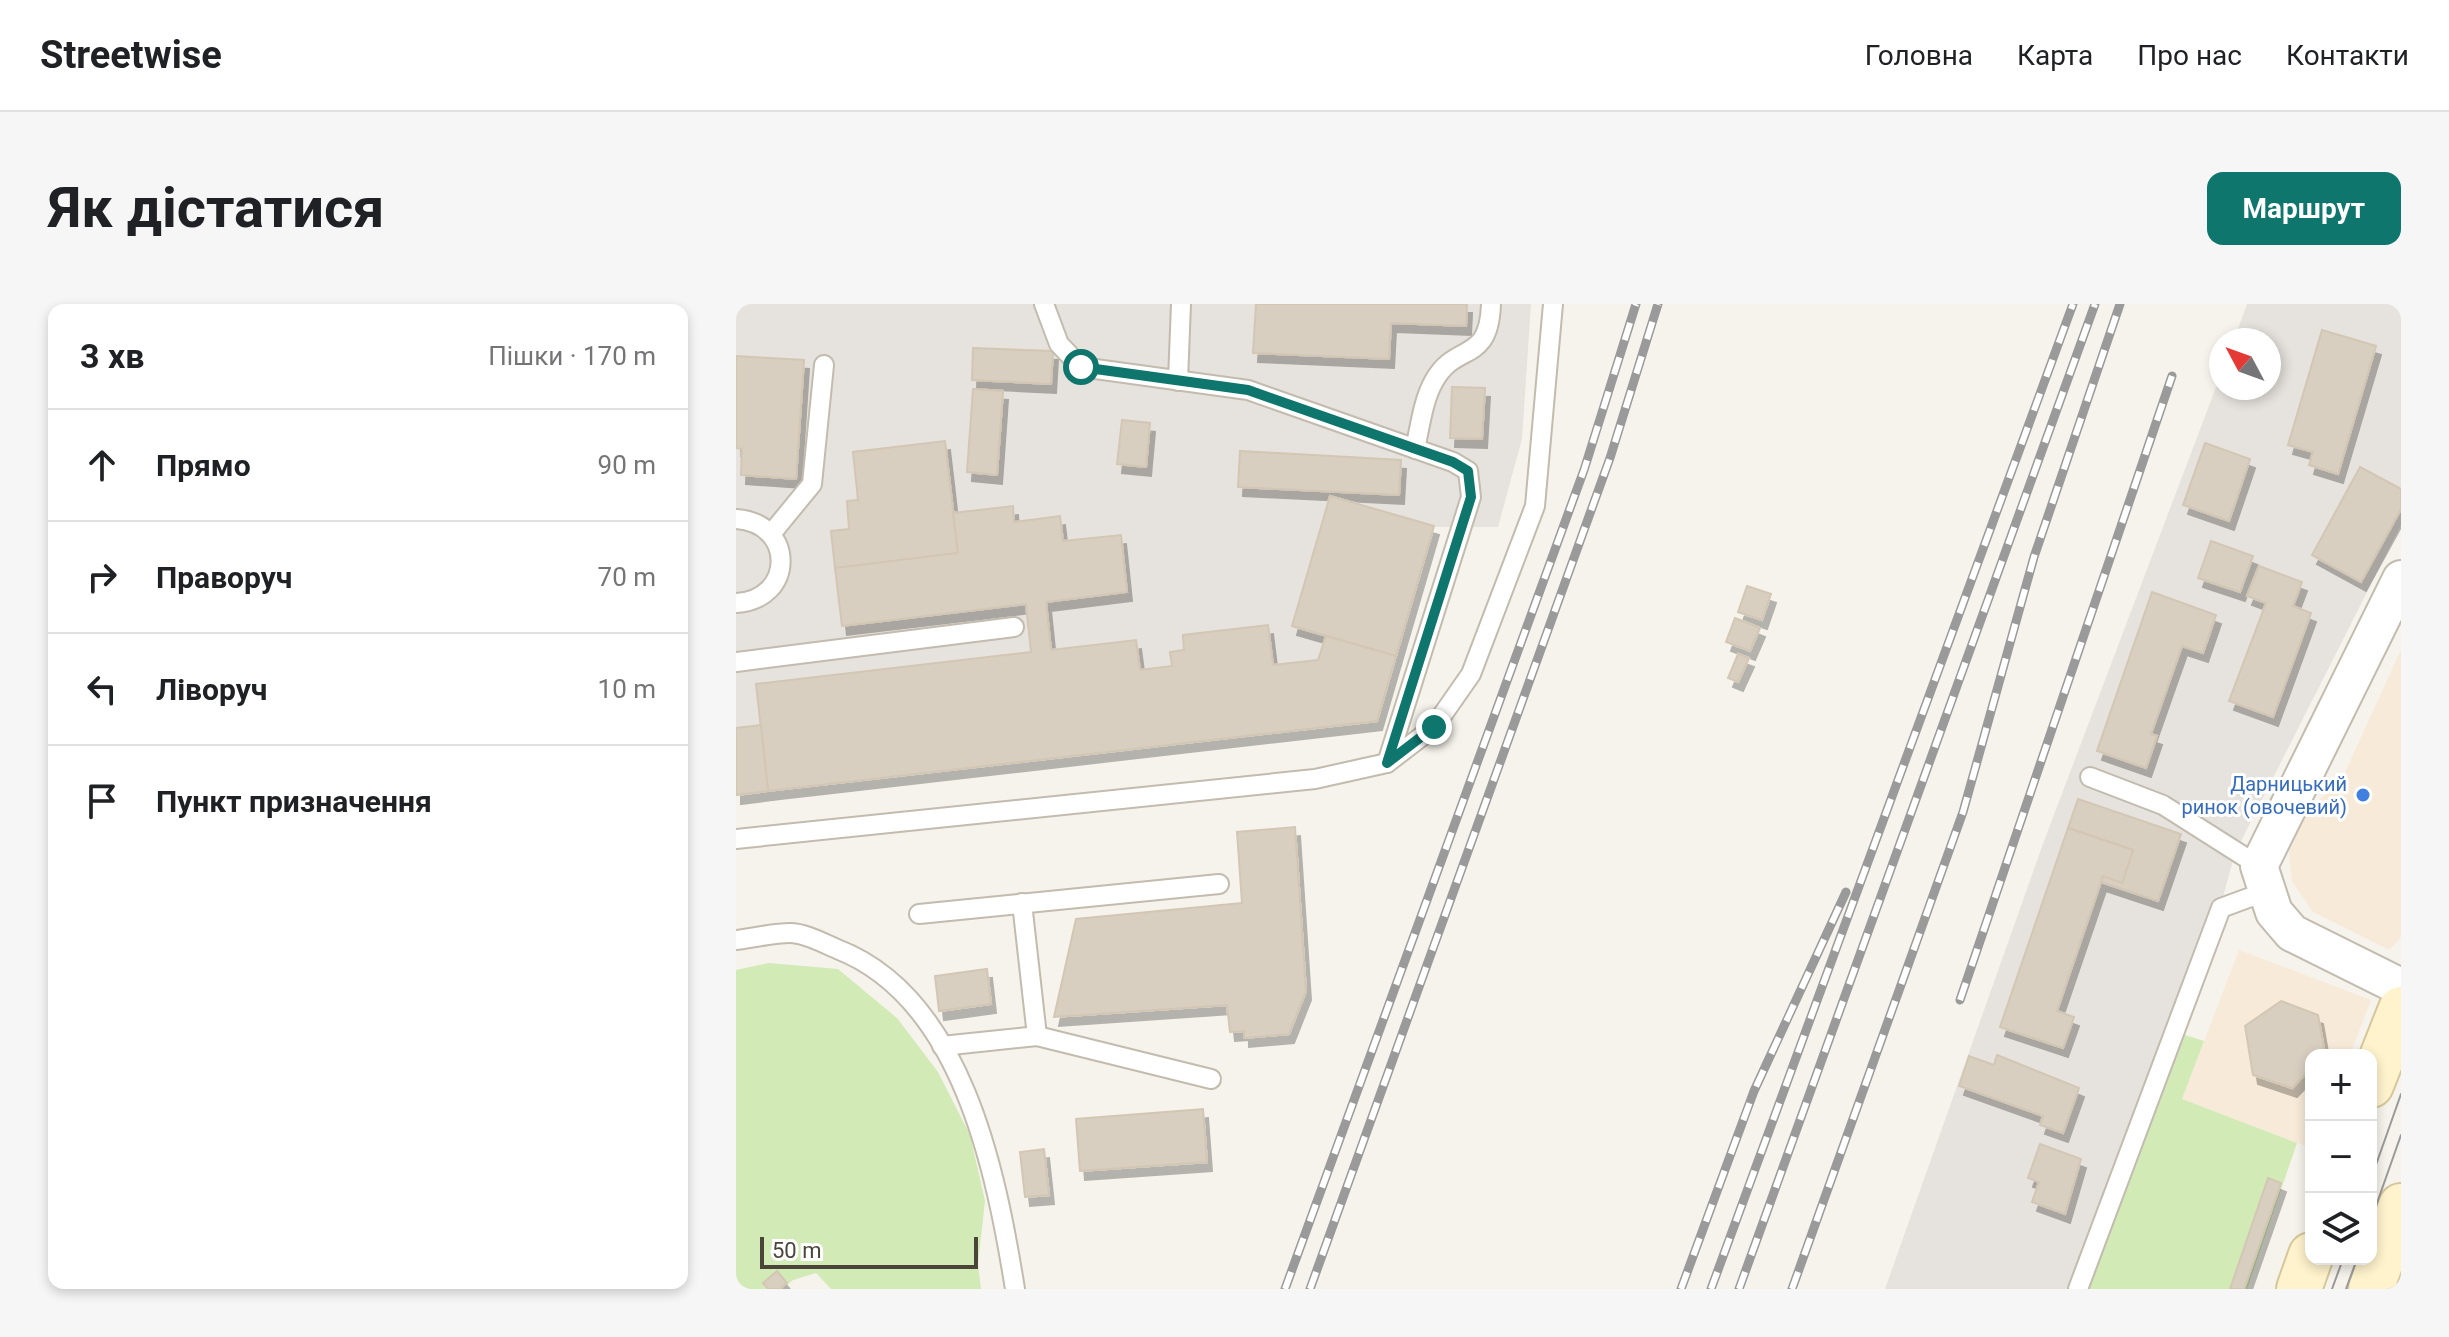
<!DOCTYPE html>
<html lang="uk">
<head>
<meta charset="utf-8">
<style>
  :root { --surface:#fff; --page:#f6f6f6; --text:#202124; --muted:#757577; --line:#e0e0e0; --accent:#0f766e }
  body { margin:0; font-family:Roboto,sans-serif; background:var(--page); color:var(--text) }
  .controls { position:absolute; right:24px; bottom:24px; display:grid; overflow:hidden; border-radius:16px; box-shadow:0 4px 12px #0003 }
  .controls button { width:72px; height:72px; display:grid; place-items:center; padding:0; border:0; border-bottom:2px solid var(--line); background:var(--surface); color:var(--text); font:40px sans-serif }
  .compass { position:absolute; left:1473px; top:24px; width:72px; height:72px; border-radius:50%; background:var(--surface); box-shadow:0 4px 12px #0003; rotate:311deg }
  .scale { position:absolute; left:24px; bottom:20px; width:218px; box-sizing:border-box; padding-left:8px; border:4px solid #4b4439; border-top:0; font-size:22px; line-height:28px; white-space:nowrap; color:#4b4439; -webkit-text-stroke:6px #fff; paint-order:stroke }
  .stop { position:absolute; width:24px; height:24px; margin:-18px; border:6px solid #0f766e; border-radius:50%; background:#fff }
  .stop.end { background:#0f766e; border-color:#fff; box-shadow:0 2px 8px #0008 }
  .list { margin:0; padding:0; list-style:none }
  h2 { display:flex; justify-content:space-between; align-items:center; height:104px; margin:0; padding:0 32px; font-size:34px }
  h2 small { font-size:26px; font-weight:400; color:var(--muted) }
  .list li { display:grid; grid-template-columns:52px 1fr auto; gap:24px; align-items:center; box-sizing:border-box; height:112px; padding:0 32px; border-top:2px solid var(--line) }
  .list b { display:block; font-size:30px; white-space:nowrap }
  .list em { font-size:26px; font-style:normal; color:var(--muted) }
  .icon { flex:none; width:44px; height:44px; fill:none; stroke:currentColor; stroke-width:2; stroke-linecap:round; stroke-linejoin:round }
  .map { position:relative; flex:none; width:1665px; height:985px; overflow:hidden; border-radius:16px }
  header { display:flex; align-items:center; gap:48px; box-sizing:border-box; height:112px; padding:0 40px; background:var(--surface); border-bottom:2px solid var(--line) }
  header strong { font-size:38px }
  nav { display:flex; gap:44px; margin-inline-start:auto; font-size:28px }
  .intro { display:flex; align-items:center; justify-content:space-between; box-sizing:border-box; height:192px; padding:0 48px }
  h1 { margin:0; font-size:56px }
  .button { padding:20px 36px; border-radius:16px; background:var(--accent); color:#fff; font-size:28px; font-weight:700 }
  main { display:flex; gap:48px; padding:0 48px }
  aside { flex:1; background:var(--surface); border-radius:16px; box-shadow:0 4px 12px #0003 }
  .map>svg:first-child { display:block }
  .commercial { fill:#f7ead8 }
  .industrial { fill:#e6e2dd }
  .green { fill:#d2eab5 }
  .building { fill:#d8cfc1; stroke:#d3c7b4; stroke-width:2; filter:url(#shadow) }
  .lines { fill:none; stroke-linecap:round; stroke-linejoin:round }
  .lane-casing { stroke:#c2bbae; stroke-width:22 }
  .street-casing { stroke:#c2bbae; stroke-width:40 }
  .secondary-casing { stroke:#d6c79b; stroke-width:48 }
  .lane { stroke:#fff; stroke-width:18 }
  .street { stroke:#fff; stroke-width:36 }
  .secondary { stroke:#fff3cd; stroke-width:44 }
  .tram { stroke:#9a9a9a; stroke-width:2 }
  .rail-casing { stroke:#9a9a9a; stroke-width:9 }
  .rail { stroke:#fff; stroke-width:6; stroke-dasharray:18; stroke-linecap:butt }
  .route { stroke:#0f766e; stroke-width:10 }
  .shop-dot { fill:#3f7fe0; stroke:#fff; stroke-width:3 }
  .labels { text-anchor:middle; stroke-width:6; stroke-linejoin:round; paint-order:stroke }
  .shop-label { font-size:20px; fill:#366cbe; stroke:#fff; text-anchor:end }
</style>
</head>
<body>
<header>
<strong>Streetwise</strong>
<nav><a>Головна</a><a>Карта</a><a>Про нас</a><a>Контакти</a></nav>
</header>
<div class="intro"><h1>Як дістатися</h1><a class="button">Маршрут</a></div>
<main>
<aside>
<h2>3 хв<small>Пішки · 170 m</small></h2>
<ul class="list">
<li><svg class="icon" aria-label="ahead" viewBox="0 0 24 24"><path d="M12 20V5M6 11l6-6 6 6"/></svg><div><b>Прямо</b></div><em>90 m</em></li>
<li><svg class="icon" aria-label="right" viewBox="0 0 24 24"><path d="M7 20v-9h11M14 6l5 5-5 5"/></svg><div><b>Праворуч</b></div><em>70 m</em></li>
<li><svg class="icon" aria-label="left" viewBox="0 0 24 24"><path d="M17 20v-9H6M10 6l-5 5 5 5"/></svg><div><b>Ліворуч</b></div><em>10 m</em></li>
<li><svg class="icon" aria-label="arrive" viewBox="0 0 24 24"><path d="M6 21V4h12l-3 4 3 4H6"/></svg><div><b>Пункт призначення</b></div></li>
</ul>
</aside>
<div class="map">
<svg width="1665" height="985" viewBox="0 0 1665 985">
  <defs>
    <filter id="shadow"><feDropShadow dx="5" dy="9" stdDeviation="0" flood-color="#0004"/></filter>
  </defs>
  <rect width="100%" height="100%" fill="#f6f3ec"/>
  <!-- commercial -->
  <g class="commercial">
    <polygon points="1665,346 1665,633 1653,646 1577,608 1556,577 1553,548 1572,506 1605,477"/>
    <polygon points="1503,646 1635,696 1614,751 1575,751 1575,844 1446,795"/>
  </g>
  <!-- industrial -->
  <g class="industrial">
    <polygon points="0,0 795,0 786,135 762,223 698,223 641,417 0,491"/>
    <polygon points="1511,0 1665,0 1665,221 1499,549 1449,731 1353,985 1149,985 1308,537 1485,70 1485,84 1533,84 1533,36 1498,36"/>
  </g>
  <!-- green -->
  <g class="green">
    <polygon points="33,659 102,665 161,714 202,768 234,831 249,897 242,960 245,985 95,985 80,969 57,976 46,985 0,985 0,666"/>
    <polygon points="1449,731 1468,737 1446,795 1561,839 1511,985 1353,985"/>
  </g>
  <!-- building -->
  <g class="building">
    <polygon points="520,0 731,0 730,22 655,19 653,55 517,49"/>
    <polygon points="1586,26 1640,42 1602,170 1573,161 1577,148 1552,141"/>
    <polygon points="237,44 317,47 315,80 236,76"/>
    <polygon points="0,52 68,56 60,175 5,171 6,145 0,144"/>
    <polygon points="716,83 749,84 746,135 714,134"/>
    <polygon points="237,85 267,87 261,171 231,168"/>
    <polygon points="386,116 414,119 410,163 381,160"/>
    <polygon points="209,137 222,249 99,264 95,227 113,225 111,197 122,196 117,148"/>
    <polygon points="1469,139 1514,155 1493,217 1447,201"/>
    <polygon points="504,147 665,156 663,191 502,183"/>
    <polygon points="1624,163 1665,185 1665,205 1625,278 1576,251"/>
    <polygon points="594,192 698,222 660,352 556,322"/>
    <polygon points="277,202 278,218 324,212 327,237 385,231 391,288 310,298 315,346 400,336 404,366 436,362 434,348 448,346 447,331 532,321 537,361 582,356 590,332 660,352 641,417 32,487 20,380 295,348 290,300 106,322 99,264 222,249 217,209"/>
    <polygon points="1475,237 1517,252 1504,288 1462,274"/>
    <polygon points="1523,262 1566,278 1557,302 1575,309 1537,413 1493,397 1530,299 1511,292"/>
    <polygon points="1011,282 1035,290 1026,316 1002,308"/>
    <polygon points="1416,288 1480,311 1467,349 1446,342 1415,430 1421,432 1410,464 1361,447"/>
    <polygon points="999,314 1024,324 1014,347 990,338"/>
    <polygon points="1002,350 1013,354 1002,378 992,374"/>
    <polygon points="25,421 32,487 0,491 0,424"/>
    <polygon points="1342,495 1445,530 1422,597 1365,578 1367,572 1386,579 1397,546 1332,524"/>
    <polygon points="559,523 570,687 553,730 508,734 508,727 494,728 491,701 318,713 340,615 506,599 501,528"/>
    <polygon points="1332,524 1397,546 1386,579 1367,572 1365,578 1321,707 1338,713 1327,744 1264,723"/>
    <polygon points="251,665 255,700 203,707 199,672"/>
    <polygon points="1545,697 1582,711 1589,750 1575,751 1575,764 1556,784 1517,771 1509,722"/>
    <polygon points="1261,751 1343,784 1327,829 1304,821 1307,812 1223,782 1233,752 1258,761"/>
    <polygon points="467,805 471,858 344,867 340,815"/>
    <polygon points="1304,840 1345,855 1329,910 1296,898 1303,878 1292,874"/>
    <polygon points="308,845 313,891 289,893 284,848"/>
    <polygon points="1532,874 1545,879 1508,985 1494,985"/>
    <polygon points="41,967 51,979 44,985 32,985 27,979"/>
  </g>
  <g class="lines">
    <!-- lane casing -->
    <g class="lane-casing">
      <g id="lane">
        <polyline points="308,0 323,40 345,63 512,86 717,158 732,167 735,193 651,459"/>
        <polyline points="442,77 445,0"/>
        <path d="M679,145C684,123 687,96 698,77C720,37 753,61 755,0"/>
        <path d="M0,215C60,219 59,296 0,299"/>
        <polyline points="35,230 76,180 88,61"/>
        <polyline points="0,358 278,323"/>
        <polyline points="1354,473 1427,501 1523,562"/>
        <polyline points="0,535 579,475 651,459 698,423 735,370 799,202 817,0"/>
        <polyline points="183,610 483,580"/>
        <path d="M0,636C18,634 37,629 54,629C69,629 87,639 101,645C226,693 260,867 279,985"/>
        <polyline points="301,732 475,775"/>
        <polyline points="206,742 301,732 286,599"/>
        <polyline points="1342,985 1485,604 1531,587"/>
      </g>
    </g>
    <!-- street casing -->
    <g class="street-casing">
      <polyline id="street" points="1665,275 1523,562 1538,608 1556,629 1665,683"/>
    </g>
    <!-- secondary casing -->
    <g class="secondary-casing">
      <g id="secondary">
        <polyline points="1635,781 1665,705"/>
        <polyline points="1563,985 1575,951"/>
        <polyline points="1635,985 1665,902"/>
      </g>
    </g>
    <!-- lane -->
    <use href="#lane" class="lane"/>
    <!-- street -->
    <use href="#street" class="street"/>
    <!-- secondary -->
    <use href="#secondary" class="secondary"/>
    <!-- tram -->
    <g class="tram">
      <polyline points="1635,875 1665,790"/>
      <polyline points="1635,916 1665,831"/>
      <polyline points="1596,985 1607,955"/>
      <polyline points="1610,985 1621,955"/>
    </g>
    <!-- rail casing -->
    <g class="rail-casing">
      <g id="rail">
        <polyline points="1224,696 1436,72"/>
        <polyline points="549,985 848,166 900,0"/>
        <polyline points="574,985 874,154 922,0"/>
        <polyline points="945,985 1018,787 1110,588"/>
        <polyline points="975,985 1337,0"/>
        <polyline points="1003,985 1359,0"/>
        <polyline points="1056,985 1227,508 1298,253 1384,0"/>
      </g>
    </g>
    <!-- rail -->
    <use href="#rail" class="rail"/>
  </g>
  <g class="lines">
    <!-- route -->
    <polyline class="route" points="345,63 512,86 717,158 732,167 735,193 651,459 698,423"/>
  </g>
  <!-- markers -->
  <circle class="shop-dot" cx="1627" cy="491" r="8"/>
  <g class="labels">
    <!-- shop labels -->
    <g class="shop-label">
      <text x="1611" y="487">Дарницький<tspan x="1611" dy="23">ринок (овочевий)</tspan></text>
    </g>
  </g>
</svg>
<div class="controls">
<button>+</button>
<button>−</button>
<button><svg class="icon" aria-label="layers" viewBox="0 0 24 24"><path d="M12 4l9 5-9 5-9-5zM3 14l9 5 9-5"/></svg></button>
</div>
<svg class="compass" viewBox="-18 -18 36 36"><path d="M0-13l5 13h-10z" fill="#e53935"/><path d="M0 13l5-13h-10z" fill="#757577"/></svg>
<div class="scale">50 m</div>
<div class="stop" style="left:345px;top:63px"></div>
<div class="stop end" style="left:698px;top:423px"></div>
</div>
</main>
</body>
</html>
